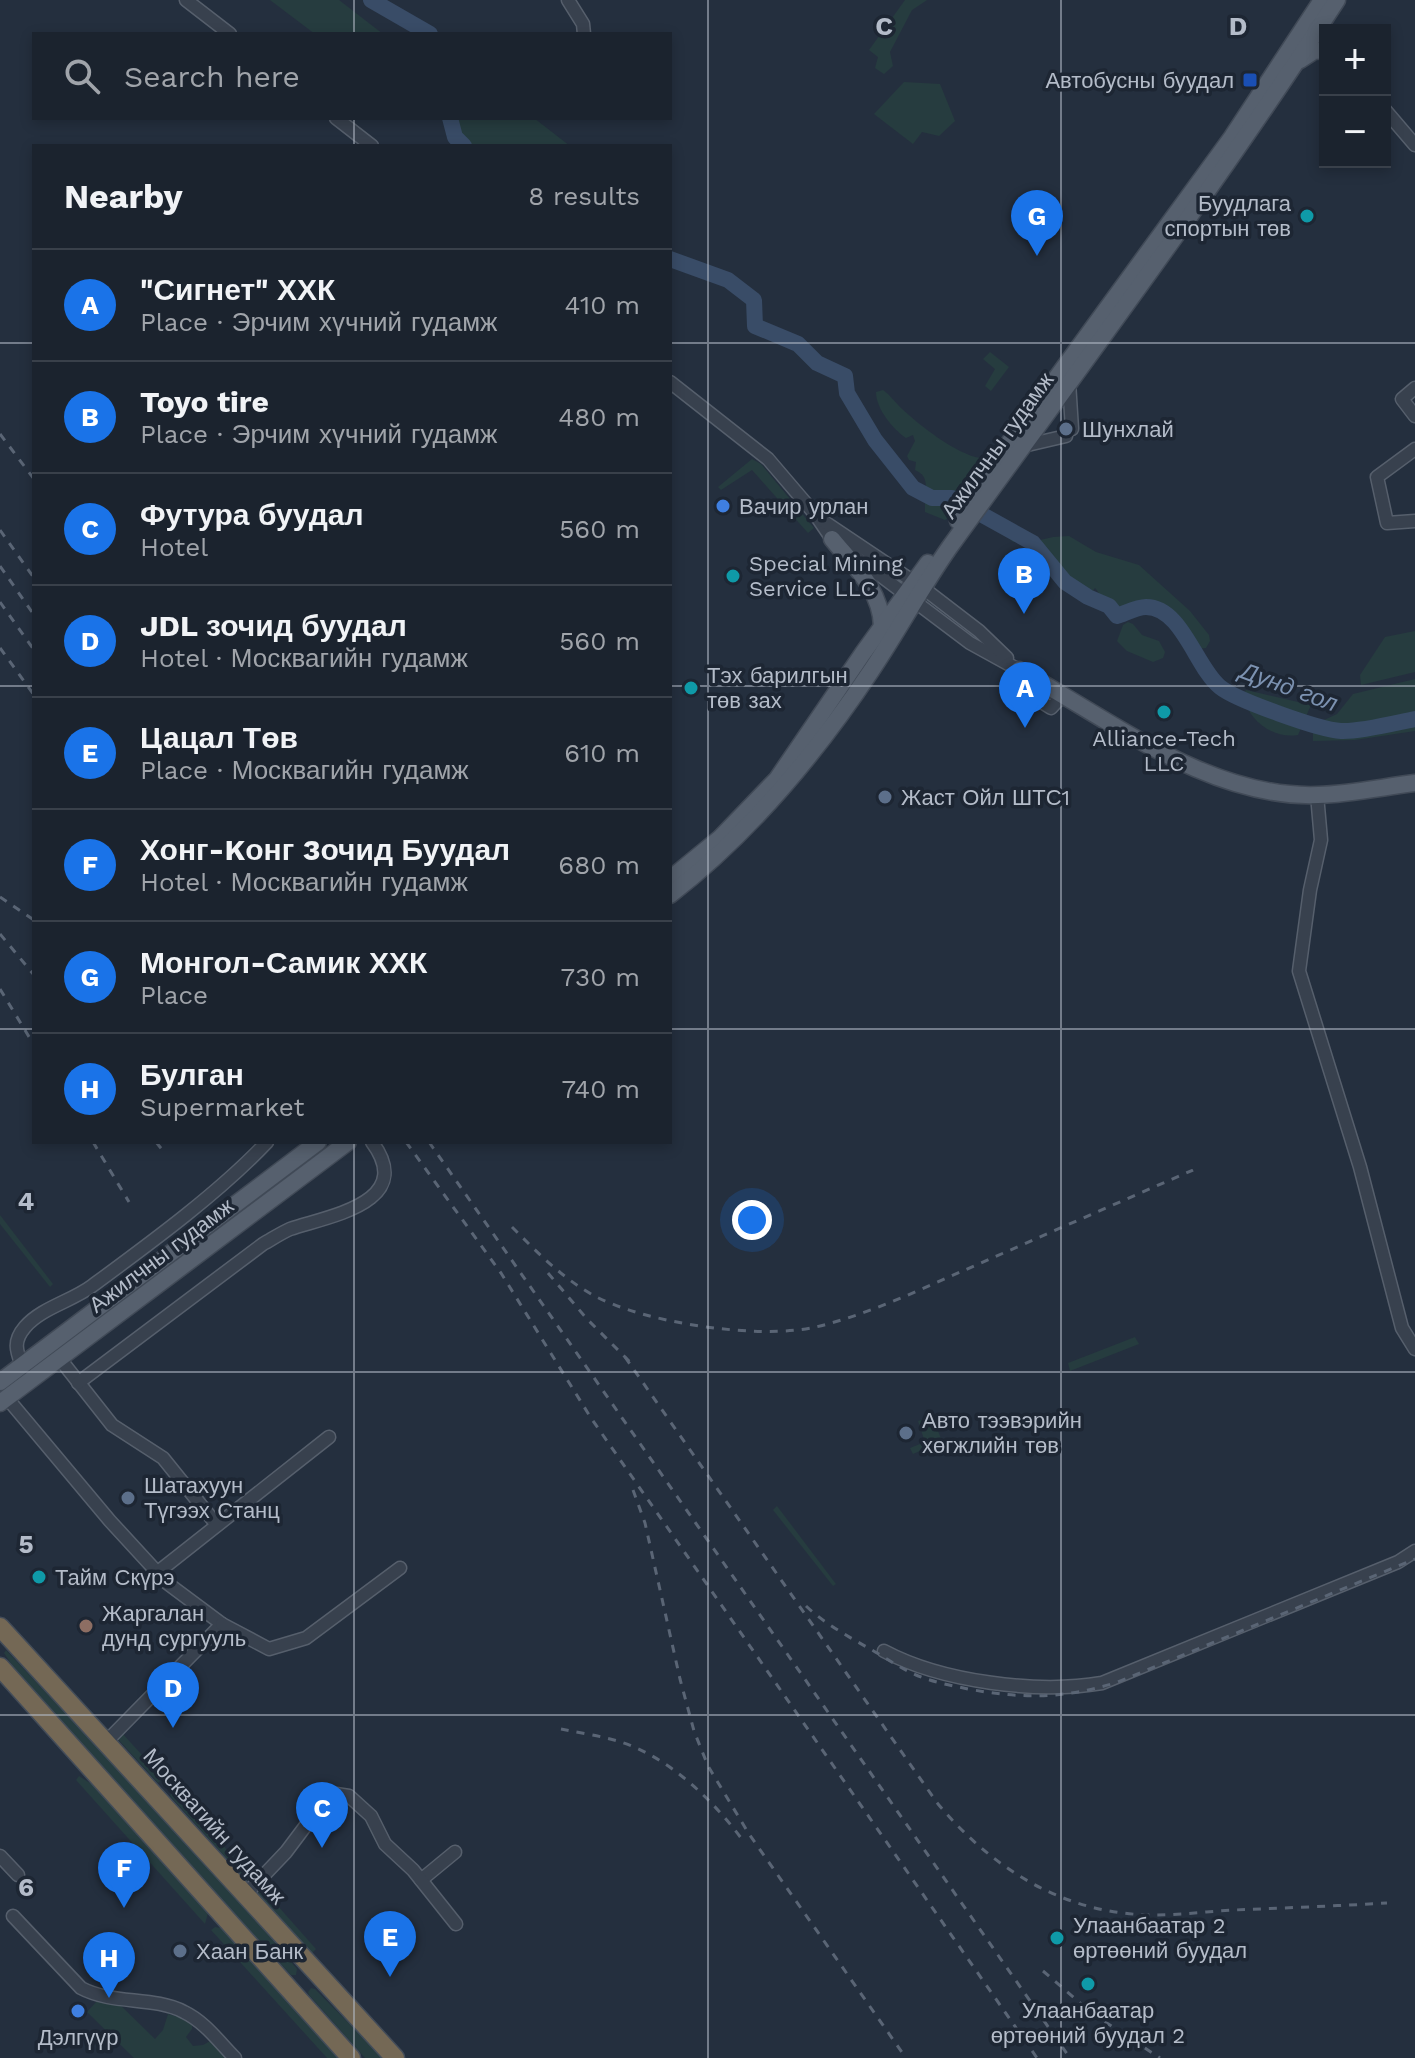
<!DOCTYPE html>
<html lang="en">
<head>
<meta charset="utf-8">
<style>
  :root { --surface:#1b232e; --page:#242b36; --text:#f1f3f6; --muted:#a0a4aa; --line:#39404a; --accent:#1a73e8 }
  body { margin:0; font-family:"Work Sans",sans-serif; background:var(--page); color:var(--text) }
  .controls { position:absolute; right:24px; top:24px; display:grid; overflow:hidden; border-radius:0px; box-shadow:0 4px 12px #0003 }
  .controls button { width:72px; height:72px; display:grid; place-items:center; padding:0; border:0; border-bottom:2px solid var(--line); background:var(--surface); color:var(--text); font:40px sans-serif }
  .you { position:absolute; left:752px; top:1220px; width:28px; height:28px; margin:-20px; border:6px solid #fff; border-radius:50%; background:#1a73e8; box-shadow:0 0 0 12px #1a73e833 }
  .badge { display:grid; place-items:center; width:52px; height:52px; border-radius:50%; background:var(--accent); color:#fff; font-size:26px; font-weight:700 }
  .pin { position:absolute; translate:-50% -66px; filter:drop-shadow(0 2px 4px #0008) }
  .pin::after { content:''; position:absolute; top:42px; width:28px; height:24px; background:inherit; clip-path:polygon(0 0,100% 0,50% 100%) }
  .list { margin:0; padding:0; list-style:none }
  h2 { display:flex; justify-content:space-between; align-items:center; height:104px; margin:0; padding:0 32px; font-size:34px }
  h2 small { font-size:26px; font-weight:400; color:var(--muted) }
  .list li { display:grid; grid-template-columns:52px 1fr auto; gap:24px; align-items:center; box-sizing:border-box; height:112px; padding:0 32px; border-top:2px solid var(--line) }
  .list b { display:block; font-size:30px; white-space:nowrap }
  .list p { margin:0; font-size:26px; white-space:nowrap; color:var(--muted) }
  .list em { font-size:26px; font-style:normal; color:var(--muted) }
  .icon { flex:none; width:44px; height:44px; fill:none; stroke:currentColor; stroke-width:2; stroke-linecap:round; stroke-linejoin:round }
  .map { position:relative; flex:none; width:1415px; height:2058px; overflow:hidden }
  .search { position:absolute; background:var(--surface); box-shadow:0 4px 12px #0003; left:32px; top:32px; width:640px; height:88px; display:flex; align-items:center; gap:20px; box-sizing:border-box; padding:0 28px; border-radius:0px; color:var(--muted); font-size:30px }
  .panel { position:absolute; background:var(--surface); box-shadow:0 4px 12px #0003; left:32px; top:144px; width:640px; height:1000px; border-radius:0px }
  .map>svg:first-child { display:block }
  .green { fill:#263c3f }
  .lines { fill:none; stroke-linecap:round; stroke-linejoin:round }
  .river { stroke:#394c67; stroke-width:16 }
  .minor-casing { stroke:#565f6c; stroke-width:15 }
  .major-casing { stroke:#414a57; stroke-width:19 }
  .highway-casing { stroke:#434c59; stroke-width:21 }
  .minor { stroke:#38414e; stroke-width:12 }
  .major { stroke:#56606e; stroke-width:16 }
  .highway { stroke:#746855; stroke-width:18 }
  .rail { stroke:#5a6575; stroke-width:3; stroke-dasharray:8 8; stroke-linecap:butt }
  .grid { fill:none; stroke:#b4bcc9; stroke-width:2; stroke-opacity:0.55 }
  .transit-dot { fill:#1a4fb4; stroke:#1d2633; stroke-width:3 }
  .culture-dot { fill:#0f9aa8; stroke:#1d2633; stroke-width:3 }
  .service-dot { fill:#5c6f8a; stroke:#1d2633; stroke-width:3 }
  .shop-dot { fill:#3f7fe0; stroke:#1d2633; stroke-width:3 }
  .education-dot { fill:#8d6e63; stroke:#1d2633; stroke-width:3 }
  .labels { text-anchor:middle; stroke-width:7; stroke-linejoin:round; paint-order:stroke }
  .poi-label { font-size:22px; fill:#b4bcc9; stroke:#1d2633; text-anchor:start }
  .street-label { font-size:22px; fill:#b4bcc9; stroke:#1d2633 }
  .water-label { font-size:24px; font-style:italic; fill:#7c92b1; stroke:#1d2633 }
  .grid-label { font-size:26px; text-anchor:middle; font-weight:bold; fill:#b4bcc9; stroke:#1d2633; stroke-width:7; stroke-linejoin:round; paint-order:stroke }
</style>
</head>
<body>
<div class="map">
<svg width="1415" height="2058" viewBox="0 0 1415 2058">
  <rect width="100%" height="100%" fill="#242f3e"/>
  <!-- green -->
  <g class="green">
    <polygon points="270,0 339,0 383,34 315,34"/>
    <polygon points="905,0 927,0 912,10 890,52 893,66 884,74 875,68 878,57 869,50"/>
    <polygon points="904,82 940,84 955,121 939,136 922,132 913,144 874,114"/>
    <polygon points="455,118 534,118 570,146 470,146 458,133"/>
    <polygon points="990,352 1009,367 991,391 985,386 995,369 983,359"/>
    <path d="M883,390C891,396 894,401 901,408C919,425 956,454 980,458L985,471L965,497L949,492L943,495L928,493C924,482 928,476 915,470L916,462L909,460L907,456L915,441L913,435L906,438C893,429 876,409 876,392Z"/>
    <polygon points="752,459 761,464 814,528 808,533 752,470 721,490 718,487"/>
    <polygon points="925,501 952,501 956,514 945,520 925,512"/>
    <path d="M1003,532L1017,533L1036,541L1053,537L1069,536L1096,552L1139,565L1190,611L1209,635L1210,641L1206,648L1189,650C1183,643 1181,635 1175,628C1156,604 1141,610 1116,620C1100,608 1104,597 1095,588L1092,592H1087L1080,584L1068,582L1049,551H1033L1019,542H1013Z"/>
    <polygon points="1128,622 1133,624 1142,635 1159,641 1165,652 1163,658 1153,662 1127,651 1117,641 1123,625"/>
    <polygon points="1415,631 1415,672 1361,685 1360,675 1385,637"/>
    <polygon points="1415,679 1415,731 1355,740 1313,741 1313,725 1337,714 1353,694"/>
    <path d="M1246,690L1311,705L1298,735C1271,739 1249,720 1242,695Z"/>
    <polygon points="0,1215 53,1284 50,1287 0,1224"/>
    <polygon points="1135,1337 1139,1344 1070,1371 1068,1363"/>
    <polygon points="932,1416 942,1441 913,1454 910,1448 925,1442 918,1421"/>
    <polygon points="777,1506 836,1584 833,1586 773,1510"/>
    <polygon points="6,1650 232,1890 297,1969 296,1975 291,1975 29,1691 4,1653"/>
    <polygon points="121,1732 163,1778 158,1783 116,1737"/>
    <polygon points="79,1776 93,1785 208,1913 205,1924 76,1780"/>
    <polygon points="172,1788 251,1877 247,1881 170,1796"/>
    <polygon points="261,1887 316,1949 311,1954 259,1895 258,1891"/>
    <polygon points="215,1927 221,1928 339,2058 327,2058 211,1930"/>
    <polygon points="311,1988 315,1989 383,2058 365,2058 309,1995 308,1992"/>
    <polygon points="105,1997 115,2000 155,2039 163,2030 168,2014 192,2021 192,2029 186,2037 193,2046 203,2045 212,2040 239,2058 134,2058 87,2012 97,2001"/>
  </g>
  <g class="lines">
    <!-- river -->
    <g class="river">
      <polyline points="371,0 430,34"/>
      <polyline points="450,118 455,137 464,146"/>
      <path d="M670,259L728,280L754,300L755,326L798,344L817,363L845,376L847,393L875,440L913,488L932,498H952L1033,543L1065,582L1088,597L1109,606L1117,616C1126,613 1137,607 1146,607C1182,607 1196,668 1220,687C1236,700 1320,730 1341,731C1360,732 1395,723 1415,719"/>
    </g>
    <!-- minor casing -->
    <g class="minor-casing">
      <g id="minor">
        <polyline points="186,0 230,34"/>
        <polyline points="568,0 583,24 584,34"/>
        <polyline points="1317,32 1325,41"/>
        <polyline points="1385,110 1415,145"/>
        <polyline points="336,118 372,146"/>
        <polyline points="670,382 768,459 815,514 832,539 970,643 1019,670"/>
        <polyline points="1069,382 1072,429"/>
        <polyline points="1415,388 1402,399 1415,416"/>
        <polyline points="1023,446 1066,436"/>
        <polyline points="1415,449 1377,477 1387,523 1415,521"/>
        <polyline points="823,521 923,588 979,631 1007,658"/>
        <polyline points="1041,682 1035,698 1051,708 1062,696"/>
        <polyline points="1317,795 1321,840 1310,890 1299,971 1360,1167 1402,1328 1415,1349"/>
        <polyline points="60,1359 112,1425 163,1458 217,1525"/>
        <path d="M22,1366C16,1350 13,1341 25,1327C41,1308 72,1301 92,1286C149,1244 219,1193 267,1142"/>
        <path d="M78,1383L263,1244C272,1239 281,1233 290,1229C328,1216 417,1203 372,1142"/>
        <polyline points="7,1398 110,1521 167,1583 222,1624 107,1741"/>
        <polyline points="158,1572 329,1437"/>
        <polyline points="222,1624 269,1649 306,1638 400,1568"/>
        <path d="M884,1651C942,1682 1038,1694 1102,1683L1398,1562L1415,1551"/>
        <polyline points="0,1856 18,1875"/>
        <polyline points="421,1880 455,1852"/>
        <polyline points="245,1895 286,1852 319,1808 336,1794 349,1796 371,1816 385,1844 413,1870 456,1924"/>
        <path d="M13,1916L81,1988C113,2005 153,1996 184,2012C205,2022 219,2042 235,2058"/>
      </g>
    </g>
    <!-- major casing -->
    <g class="major-casing">
      <g id="major">
        <polyline points="1300,60 1314,51 1325,50"/>
        <polyline points="958,521 998,458 1232,137 1322,0"/>
        <path d="M832,539C854,566 881,590 882,626"/>
        <path d="M1019,670C1110,719 1209,799 1318,795C1350,794 1383,787 1415,783"/>
        <polyline points="670,879 720,838 777,779 863,653 928,563"/>
        <path d="M670,895C750,833 815,755 871,671C898,631 921,588 949,548C1080,367 1215,188 1337,0"/>
        <polyline points="0,1382 318,1142"/>
        <polyline points="0,1403 348,1142"/>
      </g>
    </g>
    <!-- highway casing -->
    <g class="highway-casing">
      <g id="highway">
        <polyline points="0,1627 395,2058"/>
        <polyline points="0,1667 351,2058"/>
      </g>
    </g>
    <!-- minor -->
    <use href="#minor" class="minor"/>
    <!-- major -->
    <use href="#major" class="major"/>
    <!-- highway -->
    <use href="#highway" class="highway"/>
    <!-- rail -->
    <g class="rail">
      <polyline points="0,434 34,479"/>
      <polyline points="0,530 34,578"/>
      <polyline points="0,566 34,615"/>
      <polyline points="0,602 34,650"/>
      <polyline points="0,648 34,695"/>
      <polyline points="0,897 34,920"/>
      <polyline points="0,934 34,975"/>
      <polyline points="0,989 34,1045"/>
      <polyline points="93,1142 129,1202"/>
      <polyline points="156,1142 164,1152"/>
      <polyline points="406,1142 501,1273 591,1418 1037,2058"/>
      <polyline points="429,1142 1070,2058"/>
      <path d="M512,1227C537,1252 560,1276 591,1294C642,1323 759,1340 816,1327C874,1313 927,1286 981,1263C1051,1232 1122,1201 1193,1170"/>
      <polyline points="548,1273 587,1319 632,1364"/>
      <path d="M625,1357L938,1804C986,1861 1048,1904 1123,1913C1160,1918 1197,1912 1234,1910C1284,1908 1336,1906 1387,1903"/>
      <polyline points="633,1490 645,1523 680,1679 694,1731 708,1766 749,1834 906,2058"/>
      <path d="M806,1606C825,1624 849,1637 872,1650C886,1658 900,1668 914,1674C931,1682 950,1685 968,1689C1023,1699 1064,1699 1118,1682L1415,1559"/>
      <path d="M561,1729C580,1733 602,1736 621,1742C670,1758 714,1801 744,1842"/>
      <polyline points="1043,1971 1093,2014 1160,2058"/>
    </g>
  </g>
  <!-- grid -->
  <path class="grid" d="M354,0V34M708,0V2058M1061,0V2058M354,118V146M0,343H34M670,343H1415M0,686H34M670,686H1415M0,1029H34M670,1029H1415M354,1142V2058M0,1372H1415M0,1715H1415"/>
  <!-- markers -->
  <rect class="transit-dot" x="1242" y="72" width="16" height="16" rx="4"/>
  <g class="culture-dot">
    <circle cx="1307" cy="216" r="8"/>
    <circle cx="733" cy="576" r="8"/>
    <circle cx="691" cy="688" r="8"/>
    <circle cx="1164" cy="712" r="8"/>
    <circle cx="39" cy="1577" r="8"/>
    <circle cx="1057" cy="1938" r="8"/>
    <circle cx="1088" cy="1984" r="8"/>
  </g>
  <g class="service-dot">
    <circle cx="1066" cy="429" r="8"/>
    <circle cx="885" cy="797" r="8"/>
    <circle cx="906" cy="1433" r="8"/>
    <circle cx="128" cy="1498" r="8"/>
    <circle cx="180" cy="1951" r="8"/>
  </g>
  <g class="shop-dot">
    <circle cx="723" cy="506" r="8"/>
    <circle cx="78" cy="2011" r="8"/>
  </g>
  <circle class="education-dot" cx="86" cy="1626" r="8"/>
  <g class="labels">
    <!-- poi labels -->
    <g class="poi-label">
      <text x="1234" y="88" text-anchor="end">Автобусны буудал</text>
      <text x="1291" y="211" text-anchor="end">Буудлага<tspan x="1291" dy="25">спортын төв</tspan></text>
      <text x="1082" y="437">Шунхлай</text>
      <text x="739" y="514">Вачир урлан</text>
      <text x="749" y="571">Special Mining<tspan x="749" dy="25">Service LLC</tspan></text>
      <text x="707" y="683">Тэх барилгын<tspan x="707" dy="25">төв зах</tspan></text>
      <text x="1164" y="746" text-anchor="middle">Alliance-Tech<tspan x="1164" dy="25">LLC</tspan></text>
      <text x="901" y="805">Жаст Ойл ШТС1</text>
      <text x="922" y="1428">Авто тээвэрийн<tspan x="922" dy="25">хөгжлийн төв</tspan></text>
      <text x="144" y="1493">Шатахуун<tspan x="144" dy="25">Түгээх Станц</tspan></text>
      <text x="55" y="1585">Тайм Скүрэ</text>
      <text x="102" y="1621">Жаргалан<tspan x="102" dy="25">дунд сургууль</tspan></text>
      <text x="1073" y="1933">Улаанбаатар 2<tspan x="1073" dy="25">өртөөний буудал</tspan></text>
      <text x="196" y="1959">Хаан Банк</text>
      <text x="1088" y="2018" text-anchor="middle">Улаанбаатар<tspan x="1088" dy="25">өртөөний буудал 2</tspan></text>
      <text x="78" y="2045" text-anchor="middle">Дэлгүүр</text>
    </g>
    <!-- street labels -->
    <g class="street-label">
      <text transform="translate(997 445) rotate(-54)" y="8">Ажилчны гудамж</text>
      <text transform="translate(161 1255) rotate(-37)" y="8">Ажилчны гудамж</text>
      <text transform="translate(215 1826) rotate(48)" y="8">Москвагийн гудамж</text>
    </g>
    <!-- water labels -->
    <g class="water-label">
      <text transform="translate(1289 687) rotate(20)" y="8">Дунд гол</text>
    </g>
  </g>
  <g class="grid-label">
    <text x="884" y="35">C</text>
    <text x="1238" y="35">D</text>
    <text x="26" y="1210">4</text>
    <text x="26" y="1553">5</text>
    <text x="26" y="1896">6</text>
  </g>
</svg>
<div class="controls">
<button>+</button>
<button>−</button>
</div>
<div class="you"></div>
<div class="pin badge" style="left:1025px;top:728px">A</div>
<div class="pin badge" style="left:1024px;top:614px">B</div>
<div class="pin badge" style="left:322px;top:1848px">C</div>
<div class="pin badge" style="left:173px;top:1728px">D</div>
<div class="pin badge" style="left:390px;top:1977px">E</div>
<div class="pin badge" style="left:124px;top:1908px">F</div>
<div class="pin badge" style="left:1037px;top:256px">G</div>
<div class="pin badge" style="left:109px;top:1998px">H</div>
<div class="search"><svg class="icon" aria-label="search" viewBox="0 0 24 24"><circle cx="10" cy="10" r="6"/><path d="M15 15l6 6"/></svg>Search here</div>
<section class="panel">
<h2>Nearby<small>8 results</small></h2>
<ul class="list">
<li><span class="badge">A</span><div><b>&quot;Сигнет&quot; ХХК</b><p>Place · Эрчим хүчний гудамж</p></div><em>410 m</em></li>
<li><span class="badge">B</span><div><b>Toyo tire</b><p>Place · Эрчим хүчний гудамж</p></div><em>480 m</em></li>
<li><span class="badge">C</span><div><b>Футура буудал</b><p>Hotel</p></div><em>560 m</em></li>
<li><span class="badge">D</span><div><b>JDL зочид буудал</b><p>Hotel · Москвагийн гудамж</p></div><em>560 m</em></li>
<li><span class="badge">E</span><div><b>Цацал Төв</b><p>Place · Москвагийн гудамж</p></div><em>610 m</em></li>
<li><span class="badge">F</span><div><b>Хонг-Kонг 3очид Буудал</b><p>Hotel · Москвагийн гудамж</p></div><em>680 m</em></li>
<li><span class="badge">G</span><div><b>Монгол-Самик ХХК</b><p>Place</p></div><em>730 m</em></li>
<li><span class="badge">H</span><div><b>Булган</b><p>Supermarket</p></div><em>740 m</em></li>
</ul>
</section>
</div>
</body>
</html>
